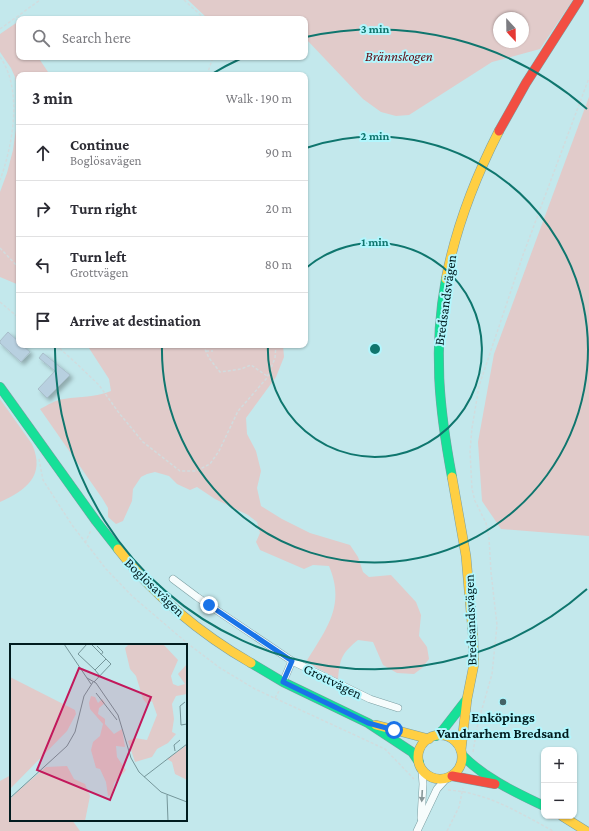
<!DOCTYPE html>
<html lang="en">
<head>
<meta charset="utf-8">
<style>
  :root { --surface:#fff; --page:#f7f7f7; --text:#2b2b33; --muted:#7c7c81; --line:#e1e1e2 }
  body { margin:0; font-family:"Crimson Pro",serif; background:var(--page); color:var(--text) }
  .controls { position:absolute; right:12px; bottom:12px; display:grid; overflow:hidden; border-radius:8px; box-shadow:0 1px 3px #0004 }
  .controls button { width:36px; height:36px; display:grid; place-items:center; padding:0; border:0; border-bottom:1px solid var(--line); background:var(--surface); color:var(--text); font:20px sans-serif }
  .compass { position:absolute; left:493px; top:12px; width:36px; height:36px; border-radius:50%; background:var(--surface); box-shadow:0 1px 3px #0004; rotate:158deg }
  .stop { position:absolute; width:12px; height:12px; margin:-9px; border:3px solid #1a73e8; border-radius:50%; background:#fff }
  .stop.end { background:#1a73e8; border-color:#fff; box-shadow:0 1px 4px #0008 }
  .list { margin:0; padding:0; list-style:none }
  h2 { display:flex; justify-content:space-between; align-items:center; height:52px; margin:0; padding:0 16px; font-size:17px }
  h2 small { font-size:13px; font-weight:400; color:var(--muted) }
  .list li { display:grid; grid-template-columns:26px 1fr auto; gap:12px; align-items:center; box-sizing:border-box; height:56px; padding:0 16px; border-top:1px solid var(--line) }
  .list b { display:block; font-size:15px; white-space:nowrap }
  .list p { margin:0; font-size:13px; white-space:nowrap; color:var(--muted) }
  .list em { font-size:13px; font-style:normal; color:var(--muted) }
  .icon { flex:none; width:22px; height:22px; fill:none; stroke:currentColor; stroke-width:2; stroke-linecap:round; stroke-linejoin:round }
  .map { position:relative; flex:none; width:589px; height:831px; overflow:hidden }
  .search { position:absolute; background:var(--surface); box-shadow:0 1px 3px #0004; left:16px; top:16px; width:292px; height:44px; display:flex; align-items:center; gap:10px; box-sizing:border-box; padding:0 14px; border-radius:8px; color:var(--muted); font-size:15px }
  .panel { position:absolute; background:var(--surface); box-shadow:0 1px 3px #0004; left:16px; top:72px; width:292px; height:276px; border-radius:8px }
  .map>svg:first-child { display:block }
  .green { fill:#e1cbca; fill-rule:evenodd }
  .building { fill:#b8d0e0; stroke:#a8beca; filter:url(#shadow) }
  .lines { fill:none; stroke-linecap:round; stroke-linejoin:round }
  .street-casing { stroke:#7a9ea2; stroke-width:8 }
  .fast-casing { stroke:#7a9ea2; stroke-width:10 }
  .slow-casing { stroke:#7a9ea2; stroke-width:10 }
  .jam-casing { stroke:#7a9ea2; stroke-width:10 }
  .path { stroke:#d1dcde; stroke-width:1.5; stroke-dasharray:3 2; stroke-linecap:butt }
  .street { stroke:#f6fcfc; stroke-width:7 }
  .fast { stroke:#16e098; stroke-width:9 }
  .slow { stroke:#ffcf43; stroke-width:9 }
  .jam { stroke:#f24e42; stroke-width:9 }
  .oneway { fill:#889799 }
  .route { stroke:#1a73e8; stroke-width:5 }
  .ring { fill:none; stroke:#0f766e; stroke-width:2 }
  .poi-dot { fill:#456367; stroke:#b2f6fd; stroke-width:1.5 }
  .labels { text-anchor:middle; stroke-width:4; stroke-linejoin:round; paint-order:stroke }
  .park-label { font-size:14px; font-style:italic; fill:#610a11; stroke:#b2f6fd }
  .street-label { font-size:14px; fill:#011c1f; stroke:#b2f6fd }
  .poi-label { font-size:14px; font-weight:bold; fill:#011c1f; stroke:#b2f6fd }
  .inset-road { fill:none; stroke:#75969a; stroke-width:1 }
  .view { fill:#c2185b; fill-opacity:0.15; stroke:#c2185b; stroke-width:2 }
  .inset-edge { fill:none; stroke:#011c1f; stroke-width:2 }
  .centre { fill:#0f766e; stroke:#b2f6fd; stroke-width:2 }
  .ring-label { font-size:12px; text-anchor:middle; font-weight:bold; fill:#0f766e; stroke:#b2f6fd; stroke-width:4; stroke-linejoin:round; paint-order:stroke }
</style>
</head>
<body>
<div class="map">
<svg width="589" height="831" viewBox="0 0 589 831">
  <defs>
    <filter id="shadow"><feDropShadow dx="3" dy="3" stdDeviation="2" flood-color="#0004"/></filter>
  </defs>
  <rect width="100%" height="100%" fill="#c3e8ec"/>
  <!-- green -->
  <g class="green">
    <path d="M188,0H573L540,49L492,62L409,115L396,116L381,112L363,99L307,40H305V19H208ZM499,18H523V42H499Z"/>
    <polygon points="19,21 19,57 38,57 50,75 19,75 19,285 0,277 0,192 7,173 13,150 16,129 17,87 15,77 11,68 0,52 0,34"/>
    <polygon points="589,97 589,536 501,529 482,501 478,442 494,354"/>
    <path d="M87,345H283L284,357L276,377L246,418L247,434L256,451L261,471L257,488L261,506L282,519L310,533L350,545L358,557L363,572L369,577L391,575L416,602L421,615L419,636L427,647L429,659L422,668L414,674L397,673L383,665L373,642L358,640C342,653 340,658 338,679L306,662C326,629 346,606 329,566L313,565L304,569L260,550L256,542L260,533L257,522L248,515L215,499L197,487L190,490L177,484L169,476L155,472L147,474L141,477L133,489L132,501L123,521L116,524L108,517V508L102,498L40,409C48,405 55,400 64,399C82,396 93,398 111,391L109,379Z"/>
    <path d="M0,399L32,444C46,476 26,490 0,502Z"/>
    <polygon points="11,775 11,820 72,820 80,831 0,831 0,781"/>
  </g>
  <!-- building -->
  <g class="building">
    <polygon points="8,332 19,342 19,345 22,345 30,352 21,362 0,343 0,341"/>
    <polygon points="43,353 70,375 47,398 38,389 55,371 39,358"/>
  </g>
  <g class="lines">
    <!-- street casing -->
    <g class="street-casing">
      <g id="street">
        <polyline points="173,579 197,597 292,661 370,699 398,708"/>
        <polyline points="283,682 292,661"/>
        <polyline points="421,818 423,784 422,771"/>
        <polyline points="417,831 437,789 446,779"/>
      </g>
    </g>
    <!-- fast casing -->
    <g class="fast-casing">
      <g id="fast">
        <path d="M446,279C433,349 439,408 452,477"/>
        <polyline points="0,387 96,521 118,549"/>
        <polyline points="251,663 283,682 368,723 412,752 419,762"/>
        <polyline points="436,736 443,730 467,699"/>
        <path d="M463,756C486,779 515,792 544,806"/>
      </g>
    </g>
    <!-- slow casing -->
    <g class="slow-casing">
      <g id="slow">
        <path d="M446,279C456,227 475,178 499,131"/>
        <polyline points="452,477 466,556 473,635 474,664 467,699 461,750"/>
        <path d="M118,549C152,594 202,635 251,663"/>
        <polyline points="376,725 429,739"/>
        <circle cx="440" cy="757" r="22"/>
        <polyline points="562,816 586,831"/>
      </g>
    </g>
    <!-- jam casing -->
    <g class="jam-casing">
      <g id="jam">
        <polyline points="499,131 526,83 579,0"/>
        <polyline points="452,776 495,784"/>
      </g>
    </g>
    <!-- path -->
    <g class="path">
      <polyline points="184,0 205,19"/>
      <polyline points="0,29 40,0"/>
      <path d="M0,57C23,89 13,145 0,180"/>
      <polyline points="207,75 213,57"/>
      <polyline points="0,248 19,268"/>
      <polyline points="0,302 19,318"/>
      <polyline points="56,345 77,364 99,385 119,413 143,442 180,471 196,471 210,464 219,451 238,411 267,378 275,358 276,345"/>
      <polyline points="203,345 209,358 220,372 241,369 251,365 267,376"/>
      <polyline points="206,351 213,351"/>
      <polyline points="39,459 43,480 72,525 106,569 132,596 187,643 220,668 255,689 385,749 414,779"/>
      <polyline points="85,543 91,530"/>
      <polyline points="275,698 279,691"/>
      <polyline points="473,752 478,723 492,674 497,625 491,572 489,538 486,523 475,501 472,489 470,451 472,428 479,386 523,255 589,78"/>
      <path d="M448,790C486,792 520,813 553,831"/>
      <polyline points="447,831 459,807 463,788"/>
    </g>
    <!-- street -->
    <use href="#street" class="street"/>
    <!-- fast -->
    <use href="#fast" class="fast"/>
    <!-- slow -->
    <use href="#slow" class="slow"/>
    <!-- jam -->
    <use href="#jam" class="jam"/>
  </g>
  <!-- one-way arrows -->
  <defs><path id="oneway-solid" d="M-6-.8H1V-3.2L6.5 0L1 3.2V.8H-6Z"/></defs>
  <use class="oneway" href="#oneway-solid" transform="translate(422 796) rotate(93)"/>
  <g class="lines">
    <!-- route -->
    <polyline class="route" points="209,605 292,661 283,682 368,723 394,730"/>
  </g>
  <!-- distance rings -->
  <g class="ring">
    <path d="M306 268A107 107 0 1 1 268 345"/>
    <path d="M306 148A213 213 0 1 1 162 345"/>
    <path d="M587 589A320 320 0 0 1 55 346M210 75A320 320 0 0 1 242 58M306 37A320 320 0 0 1 587 109"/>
  </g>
  <!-- markers -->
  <circle class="poi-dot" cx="503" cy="702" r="4"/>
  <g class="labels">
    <!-- park labels -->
    <g class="park-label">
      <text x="399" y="61">Brännskogen</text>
    </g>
    <!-- street labels -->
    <g class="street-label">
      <text transform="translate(445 300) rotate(-82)" y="5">Bredsandsvägen</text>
      <text transform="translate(155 587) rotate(44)" y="5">Boglösavägen</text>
      <text transform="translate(470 620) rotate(-92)" y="5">Bredsandsvägen</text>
      <text transform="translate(333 681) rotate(26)" y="5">Grottvägen</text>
    </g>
    <!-- poi labels -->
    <g class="poi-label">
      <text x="503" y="722">Enköpings<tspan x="503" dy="16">Vandrarhem Bredsand</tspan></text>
    </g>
  </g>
  <!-- overview -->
  <g transform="translate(10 644)">
    <rect width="177" height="177" fill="#c3e8ec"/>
    <path d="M119,0H153L168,16L161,32L163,40L168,42L175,40L168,30L177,20V50L166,52L162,60L164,75L162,88L166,90L158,99L147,105L142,113L125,118L118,97L125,94L137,96L147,71L142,57L137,60L133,55L126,32L120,25L115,4ZM0,33L65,66L66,70L57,87L0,145ZM81,52L85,53L88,59L92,55L95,59L89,64L88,70L95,75V80L104,90L112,85L115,103L106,102L107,113L116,126L104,139L102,151L98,152L96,138L90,125L86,124L81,106L83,98L90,92L93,80L80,65L79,59ZM177,101V136L165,130L162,118L157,115ZM57,122L64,135L75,140L80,152L75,177H0V155L9,146L36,123Z" fill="#e1cbca"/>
    <path class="inset-road" d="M54,0L81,40M77,0L68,10L85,26M81,0L101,20M87,2L93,8L91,11M90,32L85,26L96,15M77,34L86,39L108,71L121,114L129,128L151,148L177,158M84,38L101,20M86,49L107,76M175,58L170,62L171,81L177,80M165,107L164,101L170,96M134,133L177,100M157,151L158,177M0,154L57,102L65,88L74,52L83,38"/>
    <path class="view" d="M69,24L141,53L100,156L27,126Z"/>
    <rect width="177" height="177" class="inset-edge"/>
  </g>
  <circle cx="375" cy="349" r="6" class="centre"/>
  <g class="ring-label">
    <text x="375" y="33">3 min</text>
    <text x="375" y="140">2 min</text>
    <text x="375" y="246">1 min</text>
  </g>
</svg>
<div class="controls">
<button>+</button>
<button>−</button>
</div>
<svg class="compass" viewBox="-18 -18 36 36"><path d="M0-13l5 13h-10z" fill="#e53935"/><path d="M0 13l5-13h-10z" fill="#7c7c81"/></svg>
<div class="stop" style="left:394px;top:730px"></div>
<div class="stop end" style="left:209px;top:605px"></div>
<div class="search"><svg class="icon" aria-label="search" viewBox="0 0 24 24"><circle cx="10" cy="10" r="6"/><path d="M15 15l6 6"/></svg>Search here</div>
<section class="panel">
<h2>3 min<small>Walk · 190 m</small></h2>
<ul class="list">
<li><svg class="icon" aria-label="ahead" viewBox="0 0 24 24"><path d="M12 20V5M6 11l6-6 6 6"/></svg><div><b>Continue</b><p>Boglösavägen</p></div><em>90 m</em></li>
<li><svg class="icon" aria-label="right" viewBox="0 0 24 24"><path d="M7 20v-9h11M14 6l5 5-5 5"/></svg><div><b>Turn right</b></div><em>20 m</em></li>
<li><svg class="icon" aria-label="left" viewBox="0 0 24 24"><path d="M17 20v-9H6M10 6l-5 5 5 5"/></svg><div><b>Turn left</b><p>Grottvägen</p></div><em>80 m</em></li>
<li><svg class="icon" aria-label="arrive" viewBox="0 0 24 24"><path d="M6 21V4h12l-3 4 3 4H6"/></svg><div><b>Arrive at destination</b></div></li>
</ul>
</section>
</div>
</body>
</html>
